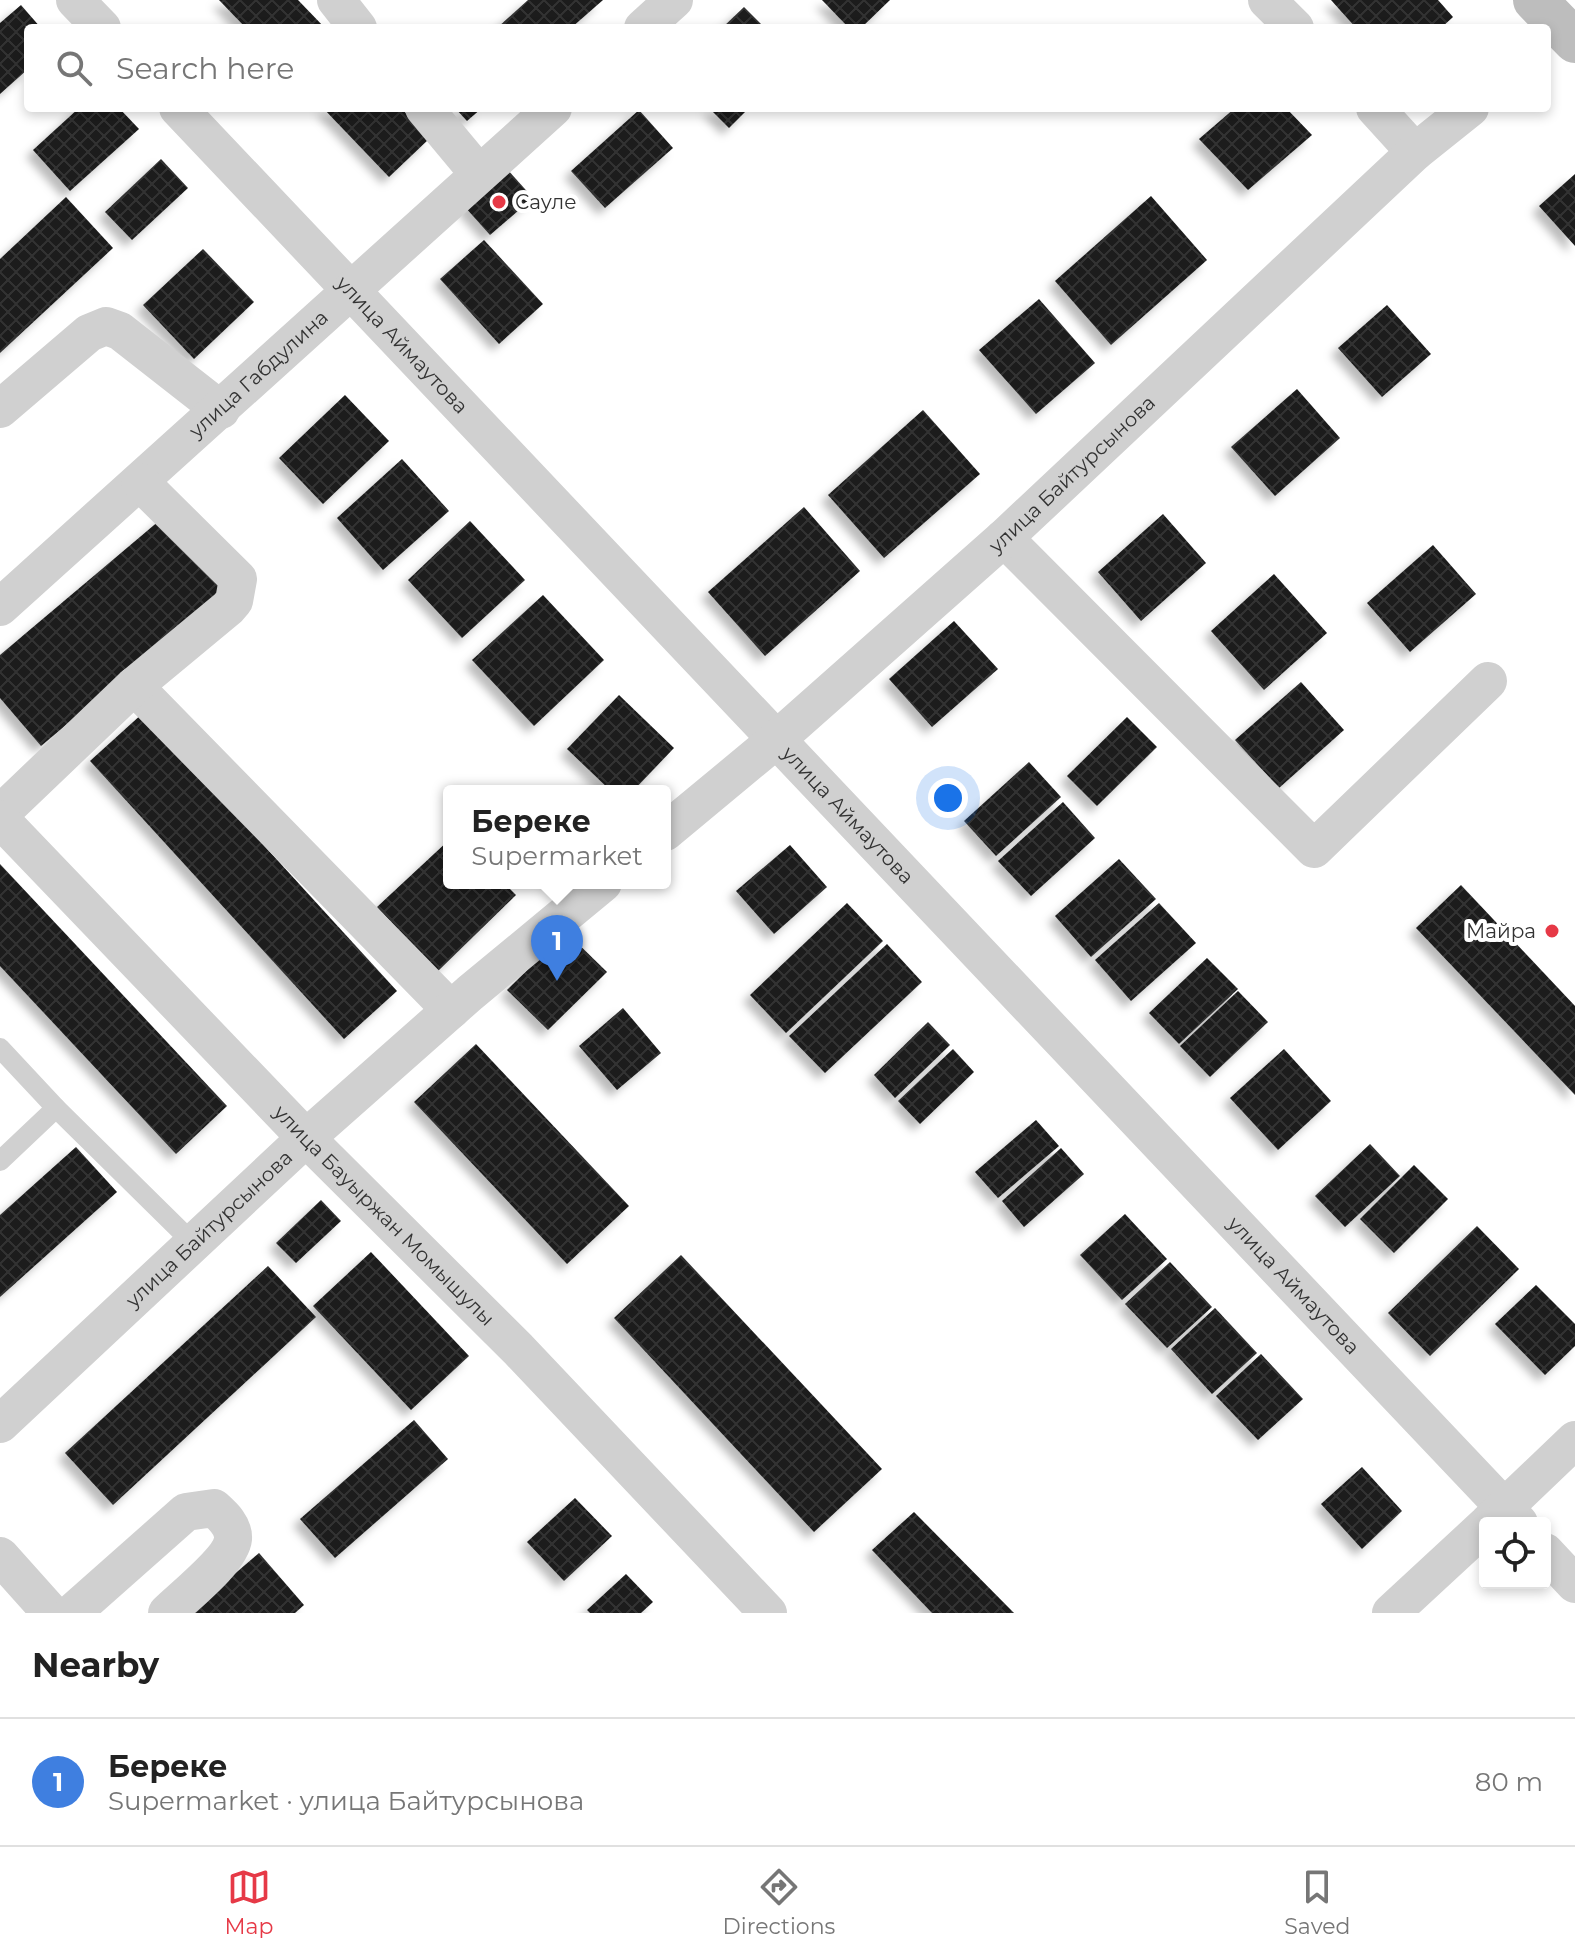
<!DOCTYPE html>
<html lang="en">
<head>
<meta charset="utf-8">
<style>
  :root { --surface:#fff; --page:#f6f6f6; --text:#222; --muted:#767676; --line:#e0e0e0; --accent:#e63946 }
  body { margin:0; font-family:Montserrat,sans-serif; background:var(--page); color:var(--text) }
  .controls { position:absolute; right:24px; bottom:24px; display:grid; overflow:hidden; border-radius:8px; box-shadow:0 4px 12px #0003 }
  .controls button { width:72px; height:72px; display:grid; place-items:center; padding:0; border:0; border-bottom:2px solid var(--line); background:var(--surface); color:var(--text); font:40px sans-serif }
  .you { position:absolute; left:948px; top:798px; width:28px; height:28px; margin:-20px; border:6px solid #fff; border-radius:50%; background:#1a73e8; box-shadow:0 0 0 12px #1a73e833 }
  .badge { display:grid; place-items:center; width:52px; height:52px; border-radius:50%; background:var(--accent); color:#fff; font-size:26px; font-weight:700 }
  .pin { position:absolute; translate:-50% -66px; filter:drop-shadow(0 2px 4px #0008) }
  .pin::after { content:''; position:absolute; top:42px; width:28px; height:24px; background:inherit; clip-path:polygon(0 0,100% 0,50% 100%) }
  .popup { position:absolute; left:443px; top:785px; width:228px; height:104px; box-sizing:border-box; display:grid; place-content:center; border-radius:8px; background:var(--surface); filter:drop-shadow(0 2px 6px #0005); font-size:26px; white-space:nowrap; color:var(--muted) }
  .popup b { font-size:30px; color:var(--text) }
  .popup::after { content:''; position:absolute; left:50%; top:100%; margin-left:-16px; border:16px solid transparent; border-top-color:var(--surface) }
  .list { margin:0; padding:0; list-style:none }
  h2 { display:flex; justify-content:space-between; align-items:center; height:104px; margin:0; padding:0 32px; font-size:34px }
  h2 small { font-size:26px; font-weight:400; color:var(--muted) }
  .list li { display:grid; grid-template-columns:52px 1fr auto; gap:24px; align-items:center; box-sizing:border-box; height:128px; padding:0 32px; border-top:2px solid var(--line) }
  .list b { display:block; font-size:30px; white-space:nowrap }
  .list p { margin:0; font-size:26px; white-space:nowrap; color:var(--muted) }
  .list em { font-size:26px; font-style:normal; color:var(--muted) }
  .icon { flex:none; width:44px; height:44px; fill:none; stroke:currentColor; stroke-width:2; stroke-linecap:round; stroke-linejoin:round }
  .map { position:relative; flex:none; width:1575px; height:1613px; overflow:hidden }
  .search { position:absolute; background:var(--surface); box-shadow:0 4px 12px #0003; left:24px; right:24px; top:24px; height:88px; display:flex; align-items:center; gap:20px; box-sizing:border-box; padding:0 28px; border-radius:8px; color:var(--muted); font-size:30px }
  .sheet { height:232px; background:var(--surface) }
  nav { display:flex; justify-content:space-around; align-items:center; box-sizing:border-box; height:112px; border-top:2px solid var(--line); background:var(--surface); font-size:22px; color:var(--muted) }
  nav a { display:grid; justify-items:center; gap:4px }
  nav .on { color:var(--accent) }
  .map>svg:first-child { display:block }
  .building { fill:url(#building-cross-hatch); filter:url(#shadow) }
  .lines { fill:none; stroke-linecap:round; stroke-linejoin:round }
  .lane { stroke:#d0d0d0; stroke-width:20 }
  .street { stroke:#d0d0d0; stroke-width:38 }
  .secondary { stroke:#bdbdbd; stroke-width:44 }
  .poi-dot { fill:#e63946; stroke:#fff; stroke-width:3 }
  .labels { text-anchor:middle; stroke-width:8; stroke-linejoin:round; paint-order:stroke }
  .poi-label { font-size:20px; fill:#333; stroke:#fff; text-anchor:start }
  .street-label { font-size:20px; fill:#333; stroke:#fff }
</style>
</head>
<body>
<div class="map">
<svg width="1575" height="1613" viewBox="0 0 1575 1613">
  <defs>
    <pattern id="building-cross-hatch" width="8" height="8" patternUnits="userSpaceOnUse" patternTransform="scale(2)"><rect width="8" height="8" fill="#1a1a1a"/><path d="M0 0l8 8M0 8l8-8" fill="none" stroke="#333"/></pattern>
    <filter id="shadow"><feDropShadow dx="-7" dy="7" stdDeviation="4" flood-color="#0004"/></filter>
  </defs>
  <rect width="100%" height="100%" fill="#fff"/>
  <!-- building -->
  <g class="building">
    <polygon points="219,0 298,0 325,28 246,28"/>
    <polygon points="528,0 603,0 571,28 497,28"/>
    <polygon points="822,0 890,0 861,28 849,28"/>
    <polygon points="1331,0 1438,0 1453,17 1441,28 1356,28"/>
    <polygon points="21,5 41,28 28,28 28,69 0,94 0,23"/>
    <polygon points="744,7 765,28 722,28"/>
    <polygon points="79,108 119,108 139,129 70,191 33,150"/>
    <polygon points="323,108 401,108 430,138 389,177"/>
    <polygon points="455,108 482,108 467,121"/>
    <polygon points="709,108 749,108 729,128"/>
    <polygon points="1235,108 1286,108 1312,135 1248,190 1199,139"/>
    <polygon points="639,110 673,148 605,208 571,171"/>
    <polygon points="161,159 188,188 132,240 105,212"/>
    <polygon points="507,169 533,198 490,235 464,206"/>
    <polygon points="1575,174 1575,246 1539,206"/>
    <polygon points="1151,196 1207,260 1111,345 1055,281"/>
    <polygon points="66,197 113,248 0,353 0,259"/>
    <polygon points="484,240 543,304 499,344 440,279"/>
    <polygon points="203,249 254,302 194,359 143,305"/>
    <polygon points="1039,299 1095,363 1036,414 979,350"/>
    <polygon points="1387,305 1431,354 1382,397 1338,348"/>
    <polygon points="1297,389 1340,438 1275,496 1231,447"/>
    <polygon points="345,395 389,441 323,504 279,458"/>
    <polygon points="923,410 980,474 884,558 828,495"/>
    <polygon points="402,459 449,511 383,570 337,518"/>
    <polygon points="804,507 860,571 765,656 708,592"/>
    <polygon points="1163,514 1206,563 1141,621 1098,572"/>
    <polygon points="166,515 229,588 41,746 0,698 0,655"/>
    <polygon points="470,521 525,580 462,638 408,580"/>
    <polygon points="1433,545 1476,594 1410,652 1367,603"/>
    <polygon points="1274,574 1327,633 1264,690 1211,631"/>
    <polygon points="543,595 604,660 534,726 472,660"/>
    <polygon points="954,621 998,669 932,727 889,679"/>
    <polygon points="1301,682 1344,730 1279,788 1235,740"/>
    <polygon points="619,695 674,748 633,791 611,791 567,749"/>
    <polygon points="143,713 397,991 344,1039 90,761"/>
    <polygon points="1127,717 1157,747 1097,806 1067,776"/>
    <polygon points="1029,762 1061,797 996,856 964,821"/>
    <polygon points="1063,802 1095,838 1031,896 998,861"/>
    <polygon points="449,840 449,883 504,883 516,895 437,972 377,907"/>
    <polygon points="790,845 827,887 774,934 736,891"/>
    <polygon points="1119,859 1156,899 1091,957 1055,916"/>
    <polygon points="0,864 227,1106 176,1154 0,966"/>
    <polygon points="1461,885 1575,1006 1575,1095 1416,928"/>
    <polygon points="847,903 883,941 786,1033 750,995"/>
    <polygon points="1159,903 1196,943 1131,1001 1095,960"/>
    <polygon points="566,932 607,972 548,1030 507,990"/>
    <polygon points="887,944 922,982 825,1073 789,1036"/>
    <polygon points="1207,958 1238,989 1179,1044 1149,1013"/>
    <polygon points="1238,991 1268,1022 1210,1077 1180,1046"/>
    <polygon points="623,1008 661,1053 617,1090 579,1046"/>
    <polygon points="928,1022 950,1045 895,1098 874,1075"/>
    <polygon points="476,1044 629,1206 567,1264 414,1102"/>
    <polygon points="953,1049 974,1072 920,1124 898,1101"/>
    <polygon points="1284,1049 1331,1101 1278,1150 1230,1098"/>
    <polygon points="1036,1120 1059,1146 998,1198 975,1172"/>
    <polygon points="1370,1144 1400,1176 1345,1227 1315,1196"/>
    <polygon points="76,1147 117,1192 0,1297 0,1215"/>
    <polygon points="1061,1148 1084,1174 1024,1227 1002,1201"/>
    <polygon points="1414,1165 1448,1199 1394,1253 1360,1219"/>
    <polygon points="321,1200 341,1221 296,1263 276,1243"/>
    <polygon points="1125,1214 1167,1259 1122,1300 1080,1255"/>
    <polygon points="1477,1226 1519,1269 1430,1356 1388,1313"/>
    <polygon points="371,1252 469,1356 411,1410 313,1306"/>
    <polygon points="681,1255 882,1469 814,1532 614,1318"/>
    <polygon points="1170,1262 1212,1307 1167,1348 1125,1304"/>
    <polygon points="268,1266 316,1317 113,1505 65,1453"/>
    <polygon points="1536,1285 1575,1324 1575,1346 1545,1375 1495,1324"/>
    <polygon points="1215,1308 1257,1353 1212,1394 1171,1349"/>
    <polygon points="1261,1354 1303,1399 1258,1440 1216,1396"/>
    <polygon points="414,1420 448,1459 335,1558 300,1519"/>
    <polygon points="1362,1467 1402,1511 1362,1549 1321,1504"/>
    <polygon points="575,1498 612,1536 564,1581 527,1542"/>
    <polygon points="914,1512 1014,1613 932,1613 872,1550"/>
    <polygon points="259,1553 304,1605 295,1613 189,1613"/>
    <polygon points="626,1574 653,1602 641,1613 590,1613 587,1610"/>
  </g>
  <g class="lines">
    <!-- lane -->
    <g class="lane">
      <polyline points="0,1048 56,1108 193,1243"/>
      <polyline points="0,1161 56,1108"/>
    </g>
    <!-- street -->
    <g class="street">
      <polyline points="75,0 102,28"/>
      <polyline points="336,0 358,28"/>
      <polyline points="1267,0 1295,28"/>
      <polyline points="643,28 674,0"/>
      <path id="s1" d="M178,108L1519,1523"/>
      <polyline points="424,108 479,174"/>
      <polyline points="1375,108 1415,152"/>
      <polyline points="0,409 89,333 106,326 120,331 221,410"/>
      <polyline points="1004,538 1314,849 1488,681"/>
      <path id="s2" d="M0,607L553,108"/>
      <polyline points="134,686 451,1010"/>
      <polyline points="0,814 134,686 228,608 234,601 238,579 140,482"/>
      <path id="s3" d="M0,819L306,1138L518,1349L768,1613"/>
      <path id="s4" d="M665,832L776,740L1004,538L1415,152L1470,108"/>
      <path id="s5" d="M0,1424L306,1138L470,993L603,883"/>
      <polyline points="1488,1523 1575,1440"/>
      <polyline points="1545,1552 1575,1584"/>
      <polyline points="0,1556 51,1613"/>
      <path d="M72,1613L186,1512L214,1508C223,1516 234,1526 233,1539C231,1560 182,1598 167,1613"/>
      <polyline points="1391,1613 1485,1526"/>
    </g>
    <!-- secondary -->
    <polyline class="secondary" points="1535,0 1575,41"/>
  </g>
  <!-- markers -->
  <g class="poi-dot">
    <circle cx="499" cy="202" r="8"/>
    <circle cx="1552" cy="931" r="8"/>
  </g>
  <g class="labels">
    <!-- poi labels -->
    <g class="poi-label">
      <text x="515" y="209">Сауле</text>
      <text x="1536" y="938" text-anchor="end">Майра</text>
    </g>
    <!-- street labels -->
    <g class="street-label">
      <text dy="7" stroke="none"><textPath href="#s1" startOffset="326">улица Аймаутова</textPath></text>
      <text dy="7" stroke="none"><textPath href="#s2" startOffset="348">улица Габдулина</textPath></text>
      <text dy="7" stroke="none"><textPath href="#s4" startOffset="542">улица Байтурсынова</textPath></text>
      <text dy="7" stroke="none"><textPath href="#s1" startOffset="974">улица Аймаутова</textPath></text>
      <text dy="7" stroke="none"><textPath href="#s3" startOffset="552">улица Бауыржан Момышулы</textPath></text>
      <text dy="7" stroke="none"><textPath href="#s5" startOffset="286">улица Байтурсынова</textPath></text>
      <text dy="7" stroke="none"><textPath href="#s1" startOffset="1622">улица Аймаутова</textPath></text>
    </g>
  </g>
</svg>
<div class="controls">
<button><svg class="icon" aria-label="locate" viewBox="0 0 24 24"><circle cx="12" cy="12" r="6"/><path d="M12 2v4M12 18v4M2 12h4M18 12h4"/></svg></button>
</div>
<div class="you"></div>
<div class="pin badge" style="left:557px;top:981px;background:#3f7fe0">1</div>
<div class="popup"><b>Береке</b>Supermarket</div>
<div class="search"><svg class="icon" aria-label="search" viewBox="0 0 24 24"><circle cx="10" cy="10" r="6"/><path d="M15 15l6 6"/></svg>Search here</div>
</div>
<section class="sheet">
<h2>Nearby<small></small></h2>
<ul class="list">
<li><span class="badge" style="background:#3f7fe0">1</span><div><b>Береке</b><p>Supermarket · улица Байтурсынова</p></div><em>80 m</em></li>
</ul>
</section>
<nav>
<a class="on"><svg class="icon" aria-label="map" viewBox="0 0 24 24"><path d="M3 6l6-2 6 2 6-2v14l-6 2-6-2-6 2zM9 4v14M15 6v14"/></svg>Map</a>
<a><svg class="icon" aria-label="directions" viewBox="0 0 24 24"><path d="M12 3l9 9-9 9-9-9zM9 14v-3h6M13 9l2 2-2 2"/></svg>Directions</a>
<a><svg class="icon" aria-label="saved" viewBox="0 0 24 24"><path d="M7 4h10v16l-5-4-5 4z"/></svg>Saved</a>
</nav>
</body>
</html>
